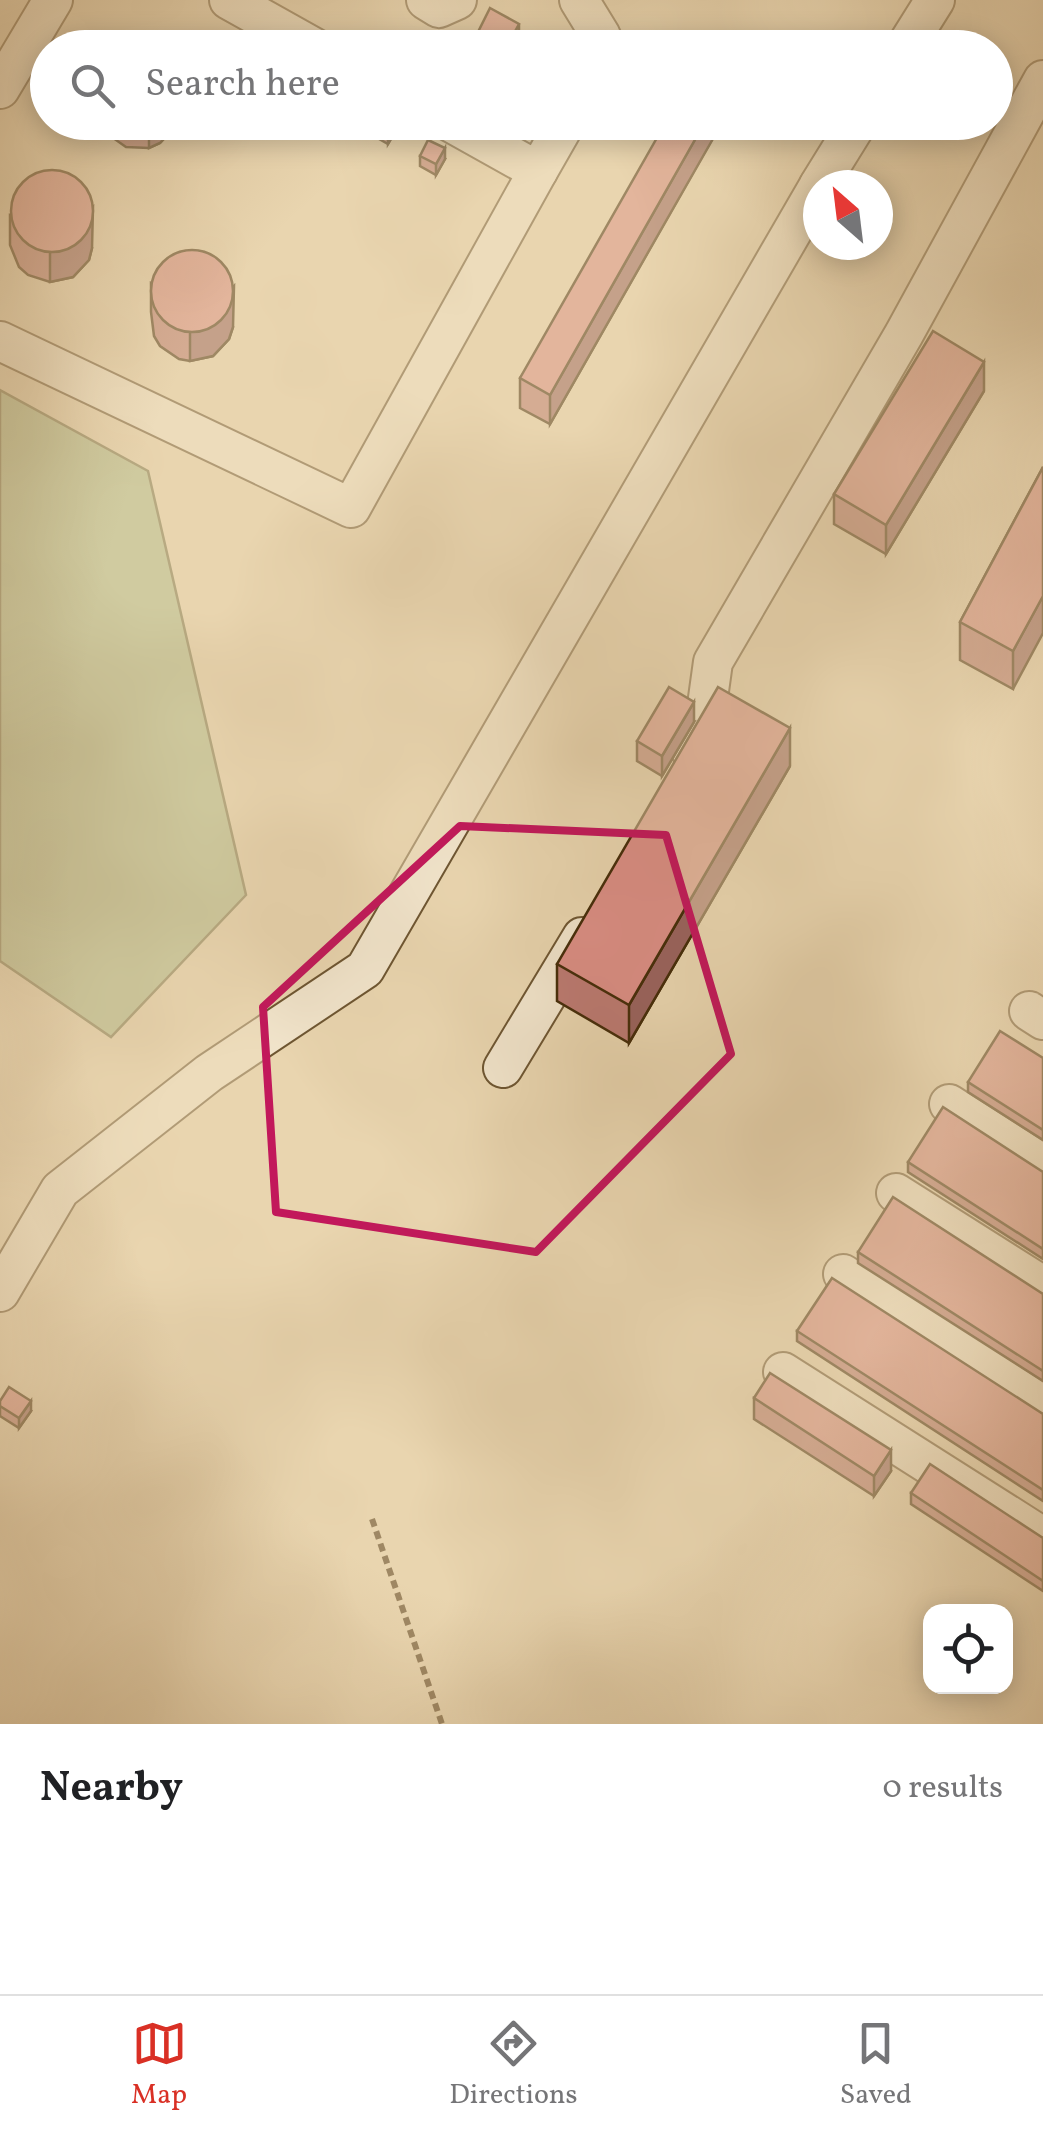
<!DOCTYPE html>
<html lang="en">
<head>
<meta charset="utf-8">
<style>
  :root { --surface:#fff; --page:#f2f2f2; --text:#202124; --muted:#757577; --line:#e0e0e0; --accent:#d93025 }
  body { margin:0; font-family:Vollkorn,serif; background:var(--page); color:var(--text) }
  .controls { position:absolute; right:30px; bottom:30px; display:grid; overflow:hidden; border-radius:20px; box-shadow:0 5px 25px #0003 }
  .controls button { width:90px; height:90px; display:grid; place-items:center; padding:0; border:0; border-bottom:2px solid var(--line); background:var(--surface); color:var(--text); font:50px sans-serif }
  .compass { position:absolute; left:803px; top:170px; width:90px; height:90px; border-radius:50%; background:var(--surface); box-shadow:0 5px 25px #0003; rotate:332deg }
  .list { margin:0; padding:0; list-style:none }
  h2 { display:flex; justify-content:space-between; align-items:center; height:130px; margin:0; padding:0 40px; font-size:42px }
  h2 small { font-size:32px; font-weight:400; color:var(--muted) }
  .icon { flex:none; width:55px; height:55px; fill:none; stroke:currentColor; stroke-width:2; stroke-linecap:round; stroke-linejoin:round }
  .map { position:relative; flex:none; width:1043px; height:1724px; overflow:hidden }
  .search { position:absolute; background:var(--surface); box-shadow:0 5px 25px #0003; left:30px; right:30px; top:30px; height:110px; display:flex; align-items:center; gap:25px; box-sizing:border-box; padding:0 35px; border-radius:55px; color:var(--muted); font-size:38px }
  .sheet { height:270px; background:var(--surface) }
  nav { display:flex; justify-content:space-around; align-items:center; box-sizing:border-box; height:140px; border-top:2px solid var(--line); background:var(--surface); font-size:28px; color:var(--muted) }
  nav a { display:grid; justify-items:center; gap:5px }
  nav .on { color:var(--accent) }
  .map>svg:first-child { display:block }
  .green { fill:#b2be8e; stroke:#7c754c; stroke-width:2.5 }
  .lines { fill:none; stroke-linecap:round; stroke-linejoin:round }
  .minor-casing { stroke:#6e5632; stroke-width:42 }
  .path { stroke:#452c09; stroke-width:6; stroke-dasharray:8 5; stroke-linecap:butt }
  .minor { stroke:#f1e4cb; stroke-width:38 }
  .wall { fill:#bc7a72; stroke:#452c09; stroke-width:2.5 }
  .shaded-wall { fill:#99635d; stroke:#452c09; stroke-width:2.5 }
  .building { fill:#db8e85; stroke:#452c09; stroke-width:2.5 }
  .marked { fill:none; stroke:#c2185b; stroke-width:8; stroke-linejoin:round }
</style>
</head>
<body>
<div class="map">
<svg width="1043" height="1724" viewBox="0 0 1043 1724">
  <rect width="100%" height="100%" fill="#e9d5af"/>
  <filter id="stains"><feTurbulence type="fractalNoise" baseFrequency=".002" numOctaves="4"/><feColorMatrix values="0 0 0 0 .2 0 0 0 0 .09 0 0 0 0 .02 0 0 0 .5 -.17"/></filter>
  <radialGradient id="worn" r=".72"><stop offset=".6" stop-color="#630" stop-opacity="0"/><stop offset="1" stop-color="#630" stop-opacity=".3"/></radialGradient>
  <!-- green -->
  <polygon class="green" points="0,390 148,471 246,895 111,1037 0,961"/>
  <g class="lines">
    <!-- minor casing -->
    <g class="minor-casing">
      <g id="minor">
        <polyline points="229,0 315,48"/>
        <polyline points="426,0 439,8 457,0"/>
        <polyline points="579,0 601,36 598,48"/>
        <polyline points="905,48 935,0"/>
        <polyline points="0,89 53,0"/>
        <polyline points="450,122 538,171 566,122"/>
        <polyline points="819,185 858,122"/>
        <polyline points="0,341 351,508 538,171"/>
        <polyline points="692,753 703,734 713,662 904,334 1043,80"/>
        <polyline points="1029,1011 1043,1020"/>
        <polyline points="503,1068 582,937"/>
        <polyline points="949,1104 1043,1164"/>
        <polyline points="896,1193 1043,1286"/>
        <polyline points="843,1274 1043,1405"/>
        <polyline points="0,1292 60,1190 209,1073 365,969 818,187"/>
        <polyline points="783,1372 1043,1537"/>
      </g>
    </g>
    <!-- path -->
    <polyline class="path" points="372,1519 442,1724"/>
    <!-- minor -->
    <use href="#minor" class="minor"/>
  </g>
  <!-- wall -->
  <g class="wall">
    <polygon points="100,122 177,122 176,126 160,143 149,148 126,147 106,133"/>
    <polygon points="400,122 388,144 374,136 374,126"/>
    <polygon points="722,122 550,424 520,408 520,378"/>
    <polygon points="420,156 445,159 436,175 420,166"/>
    <polygon points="10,215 92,248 89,260 73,277 50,282 28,275 19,267 10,245"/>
    <polygon points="151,283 233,327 229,339 213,356 190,361 179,359 160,346 154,336 151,312"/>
    <polygon points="984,391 886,554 834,524 834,494"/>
    <polygon points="1043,467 1013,689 960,660 960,622"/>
    <polygon points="694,722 662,776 637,761 637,741"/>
    <polygon points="790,766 629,1043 557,1001 557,964"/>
    <polygon points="1043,1058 1043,1140 968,1092 968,1082"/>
    <polygon points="908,1162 1043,1172 1043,1259 908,1172"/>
    <polygon points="858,1252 1043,1294 1043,1381 858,1263"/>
    <polygon points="797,1331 1043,1414 1043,1501 797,1341"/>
    <polygon points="754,1398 891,1471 874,1496 754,1419"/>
    <polygon points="0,1401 31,1411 19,1428 0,1416"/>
    <polygon points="911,1493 1043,1538 1043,1591 911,1504"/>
  </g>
  <!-- shaded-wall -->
  <g class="shaded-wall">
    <polygon points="519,24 519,44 517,48 506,48"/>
    <polygon points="149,122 177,122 176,126 160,143 149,148"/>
    <polygon points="395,122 400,122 400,124 388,144 388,134"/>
    <polygon points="705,122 722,123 550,424 550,395"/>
    <polygon points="445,148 445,159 436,175 436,164"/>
    <polygon points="93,207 92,248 89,260 73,277 50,282 50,253"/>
    <polygon points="234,286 233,327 229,339 213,356 190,361 190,332"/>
    <polygon points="984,362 984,391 886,554 886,525"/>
    <polygon points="1043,596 1043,633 1013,689 1013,651"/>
    <polygon points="694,702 694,722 662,776 662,756"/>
    <polygon points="790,728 790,766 629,1043 629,1005"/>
    <polygon points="31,1401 31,1411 19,1428 19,1418"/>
    <polygon points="891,1450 891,1471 874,1496 874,1476"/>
  </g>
  <!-- building -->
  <g class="building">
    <polygon points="490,8 519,24 506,48 470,48"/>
    <polygon points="141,36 152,39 165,48 112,48 118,42"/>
    <polygon points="376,122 395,122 388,134 374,126"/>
    <polygon points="666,122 705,122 550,395 520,378"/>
    <polygon points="428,140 445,148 436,164 420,156"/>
    <circle cx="52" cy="211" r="41"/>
    <circle cx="192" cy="291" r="41"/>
    <polygon points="933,331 984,362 886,525 834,494"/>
    <polygon points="1043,467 1043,596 1013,651 960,622"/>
    <polygon points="669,687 694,702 662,756 637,741"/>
    <polygon points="718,687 790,728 629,1005 557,964"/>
    <polygon points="1000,1031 1043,1058 1043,1130 968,1082"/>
    <polygon points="943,1107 1043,1172 1043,1249 908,1162"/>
    <polygon points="893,1197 1043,1294 1043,1371 858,1252"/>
    <polygon points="832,1278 1043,1414 1043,1490 797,1331"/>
    <polygon points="770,1373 891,1450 874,1476 754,1398"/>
    <polygon points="9,1387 31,1401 19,1418 0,1406 0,1401"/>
    <polygon points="930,1464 1043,1538 1043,1581 911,1493"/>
  </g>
  <!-- marked area -->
  <path d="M0 0H1043V1724H0ZM460,826L666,835L731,1054L536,1252L276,1212L263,1007Z" fill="#e9d5af" fill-opacity=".55" fill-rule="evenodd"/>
  <path class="marked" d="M460,826L666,835L731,1054L536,1252L276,1212L263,1007Z"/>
  <rect width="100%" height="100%" filter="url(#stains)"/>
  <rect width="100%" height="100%" fill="url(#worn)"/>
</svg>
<div class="controls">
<button><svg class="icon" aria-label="locate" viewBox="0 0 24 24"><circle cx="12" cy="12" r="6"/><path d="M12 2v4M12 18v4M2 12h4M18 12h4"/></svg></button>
</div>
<svg class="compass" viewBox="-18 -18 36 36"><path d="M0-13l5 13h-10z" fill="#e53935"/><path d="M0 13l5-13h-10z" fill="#757577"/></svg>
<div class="search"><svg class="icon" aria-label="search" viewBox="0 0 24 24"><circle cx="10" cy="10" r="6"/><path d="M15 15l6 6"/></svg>Search here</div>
</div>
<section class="sheet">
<h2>Nearby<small>0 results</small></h2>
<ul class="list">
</ul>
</section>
<nav>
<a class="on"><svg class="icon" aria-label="map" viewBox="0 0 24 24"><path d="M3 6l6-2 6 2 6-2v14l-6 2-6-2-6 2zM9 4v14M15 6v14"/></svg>Map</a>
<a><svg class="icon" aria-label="directions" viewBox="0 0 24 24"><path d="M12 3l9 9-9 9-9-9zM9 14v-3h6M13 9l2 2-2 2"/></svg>Directions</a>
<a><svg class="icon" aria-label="saved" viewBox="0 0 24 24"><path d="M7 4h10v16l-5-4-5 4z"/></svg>Saved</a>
</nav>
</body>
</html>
